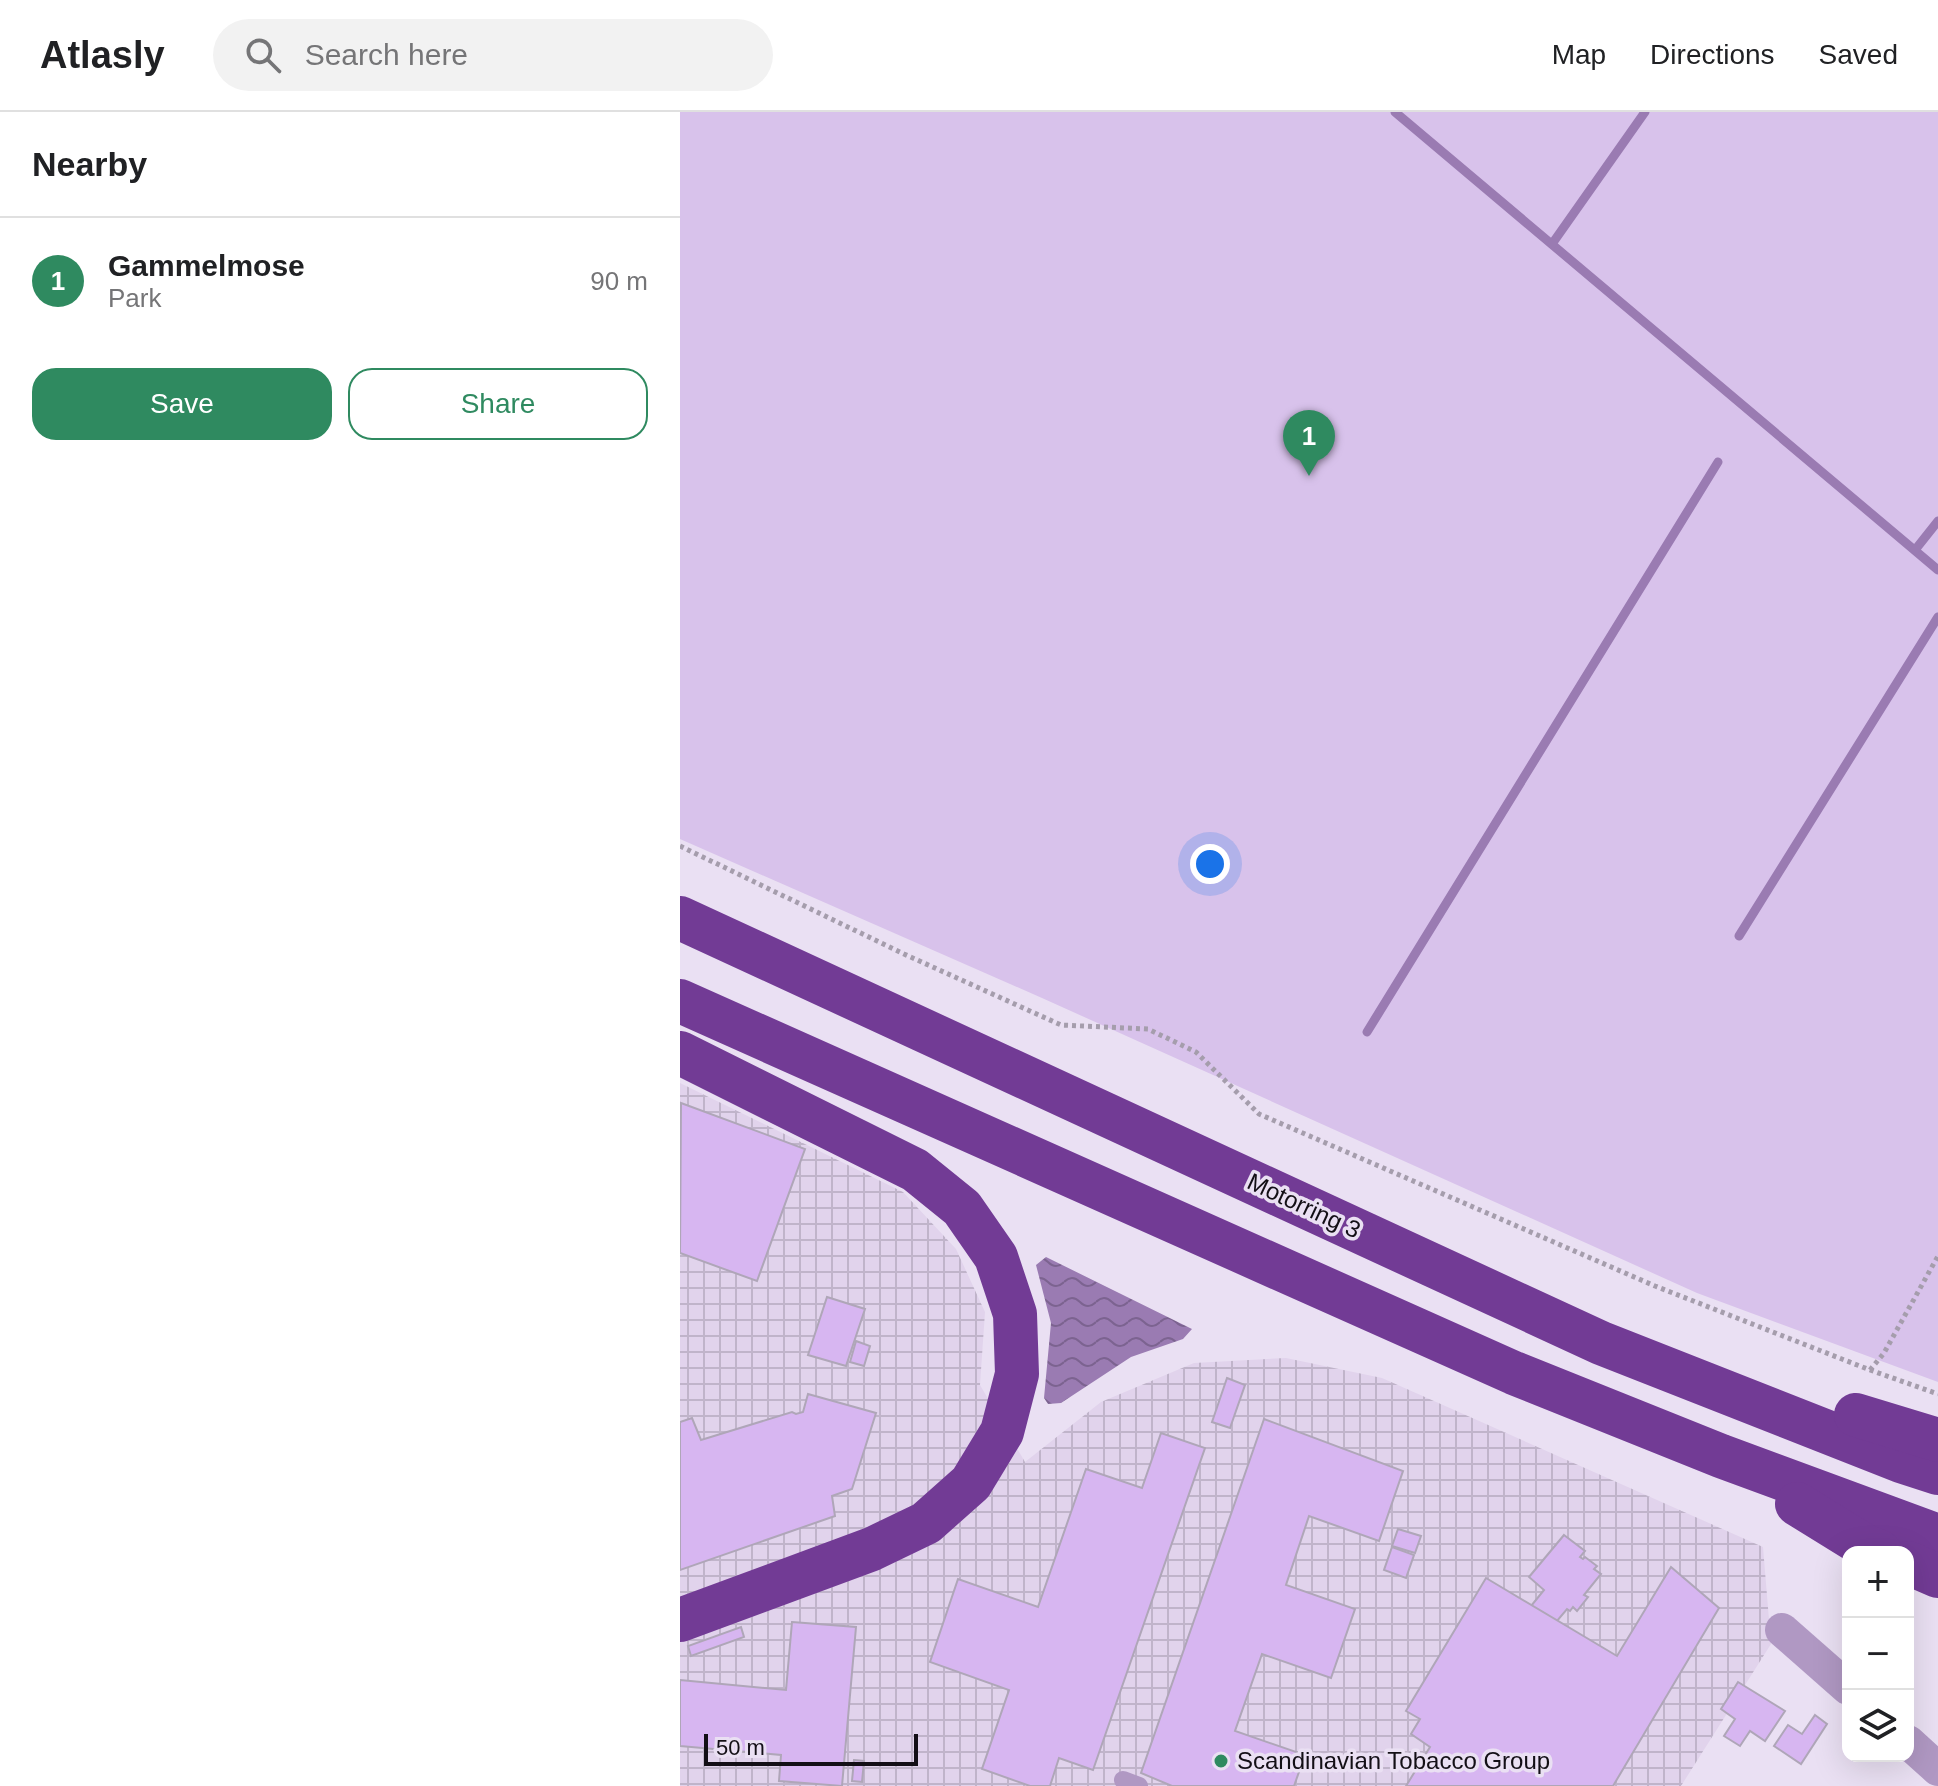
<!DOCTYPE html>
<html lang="en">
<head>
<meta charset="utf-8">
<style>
  :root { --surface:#fff; --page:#f2f2f2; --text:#202124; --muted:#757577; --line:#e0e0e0; --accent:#2f8a60 }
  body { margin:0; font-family:Helvetica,sans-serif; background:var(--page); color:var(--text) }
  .controls { position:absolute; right:24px; bottom:24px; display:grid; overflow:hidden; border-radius:16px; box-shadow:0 8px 32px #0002 }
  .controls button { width:72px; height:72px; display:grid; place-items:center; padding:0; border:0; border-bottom:2px solid var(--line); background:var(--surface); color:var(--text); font:40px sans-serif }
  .scale { position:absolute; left:24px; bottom:20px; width:214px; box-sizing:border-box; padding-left:8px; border:4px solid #130f16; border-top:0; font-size:22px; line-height:28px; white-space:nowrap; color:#130f16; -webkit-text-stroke:6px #eae0f3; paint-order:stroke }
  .you { position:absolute; left:530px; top:752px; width:28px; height:28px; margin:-20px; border:6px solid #fff; border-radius:50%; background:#1a73e8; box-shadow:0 0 0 12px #1a73e833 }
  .badge { display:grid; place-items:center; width:52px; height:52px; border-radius:50%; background:var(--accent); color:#fff; font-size:26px; font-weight:700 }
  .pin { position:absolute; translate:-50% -66px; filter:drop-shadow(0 2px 4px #0008) }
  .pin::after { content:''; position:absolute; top:42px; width:28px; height:24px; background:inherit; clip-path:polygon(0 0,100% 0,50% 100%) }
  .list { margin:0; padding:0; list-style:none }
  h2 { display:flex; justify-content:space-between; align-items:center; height:104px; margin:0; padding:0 32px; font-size:34px }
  h2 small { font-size:26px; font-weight:400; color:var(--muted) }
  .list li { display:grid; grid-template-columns:52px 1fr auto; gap:24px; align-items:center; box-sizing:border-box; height:128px; padding:0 32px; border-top:2px solid var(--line) }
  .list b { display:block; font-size:30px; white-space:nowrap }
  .list p { margin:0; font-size:26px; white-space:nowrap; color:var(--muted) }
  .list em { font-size:26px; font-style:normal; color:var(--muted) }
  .actions { display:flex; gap:16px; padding:24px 32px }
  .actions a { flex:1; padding:18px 0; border:2px solid var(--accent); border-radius:24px; text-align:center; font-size:28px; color:var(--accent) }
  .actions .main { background:var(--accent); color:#fff }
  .icon { flex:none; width:44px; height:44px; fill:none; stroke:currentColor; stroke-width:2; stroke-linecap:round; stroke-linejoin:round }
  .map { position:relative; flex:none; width:1258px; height:1674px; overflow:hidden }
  header { display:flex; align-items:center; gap:48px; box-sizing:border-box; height:112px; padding:0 40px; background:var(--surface); border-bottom:2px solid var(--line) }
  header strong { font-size:38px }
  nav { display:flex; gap:44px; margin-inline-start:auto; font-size:28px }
  .search { width:560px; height:72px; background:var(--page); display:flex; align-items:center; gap:20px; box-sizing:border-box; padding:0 28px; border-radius:44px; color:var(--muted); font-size:30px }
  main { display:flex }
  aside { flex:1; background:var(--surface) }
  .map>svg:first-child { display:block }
  .industrial { fill:url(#industrial-grid) }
  .park { fill:#d8c2eb }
  .water { fill:url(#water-waves) }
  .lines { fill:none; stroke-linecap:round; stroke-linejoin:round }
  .stream { stroke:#9a7bb2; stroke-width:9 }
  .building { fill:#d7b6f1; stroke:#afa6b8; stroke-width:2 }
  .path { stroke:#a59dac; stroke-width:5; stroke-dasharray:4 4; stroke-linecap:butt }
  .service { stroke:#b098c3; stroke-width:18 }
  .minor { stroke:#b098c3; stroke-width:34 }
  .motorway { stroke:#723b95; stroke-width:44 }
  .poi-dot { fill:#2f8a60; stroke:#eae0f3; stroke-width:3 }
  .labels { text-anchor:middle; stroke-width:7; stroke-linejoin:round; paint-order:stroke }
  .street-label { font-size:24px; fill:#130f16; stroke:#eae0f3 }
  .poi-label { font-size:24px; fill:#130f16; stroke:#eae0f3; text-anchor:start }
</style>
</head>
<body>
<header>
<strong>Atlasly</strong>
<div class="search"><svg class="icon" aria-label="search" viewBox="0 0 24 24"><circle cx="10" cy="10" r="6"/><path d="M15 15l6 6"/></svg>Search here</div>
<nav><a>Map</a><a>Directions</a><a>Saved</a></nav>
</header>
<main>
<aside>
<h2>Nearby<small></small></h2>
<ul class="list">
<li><span class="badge">1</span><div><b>Gammelmose</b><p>Park</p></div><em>90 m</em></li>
</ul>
<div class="actions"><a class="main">Save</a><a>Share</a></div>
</aside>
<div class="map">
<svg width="1258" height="1674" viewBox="0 0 1258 1674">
  <defs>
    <pattern id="industrial-grid" width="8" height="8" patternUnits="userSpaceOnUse" patternTransform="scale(2)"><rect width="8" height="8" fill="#e1d3ec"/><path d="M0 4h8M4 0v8" fill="none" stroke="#c0b4ca"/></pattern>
    <pattern id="water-waves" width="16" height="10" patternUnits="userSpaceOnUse" patternTransform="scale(2)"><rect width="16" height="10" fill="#9a7bb2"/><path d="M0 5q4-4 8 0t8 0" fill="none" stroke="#7c6390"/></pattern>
  </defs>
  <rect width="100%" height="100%" fill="#eae0f3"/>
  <!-- industrial -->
  <polygon class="industrial" points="0,971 223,1080 276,1137 305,1200 300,1273 345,1350 421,1290 514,1251 606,1246 702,1266 1083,1435 1091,1532 1001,1674 0,1674"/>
  <!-- park -->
  <polygon class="park" points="0,0 1258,0 1258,1270 1017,1181 362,886 0,727"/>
  <!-- water -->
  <polygon class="water" points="366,1145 512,1217 503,1227 451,1245 381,1291 368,1292 364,1286 371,1211 356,1153"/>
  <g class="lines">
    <!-- stream -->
    <g class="stream">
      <polyline points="715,0 1258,458"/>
      <polyline points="872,132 965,0"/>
      <polyline points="1235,438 1258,409"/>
      <polyline points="1059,824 1258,505"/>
      <polyline points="687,920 1038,350"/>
    </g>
  </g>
  <!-- building -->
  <g class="building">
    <polygon points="1,991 125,1037 77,1169 0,1141"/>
    <polygon points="147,1185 185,1197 166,1254 128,1243"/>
    <polygon points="176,1229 190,1234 184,1254 170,1250"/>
    <polygon points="547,1266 565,1273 550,1316 532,1310"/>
    <polygon points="128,1282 196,1301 172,1377 152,1384 155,1404 0,1458 0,1310 12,1306 21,1328 112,1300 116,1302 123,1300"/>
    <polygon points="584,1307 723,1359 699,1429 629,1404 606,1473 675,1497 651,1566 582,1542 555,1619 625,1643 614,1674 492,1674 461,1661"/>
    <polygon points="481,1321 525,1336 413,1658 379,1646 370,1674 350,1674 302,1657 329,1578 250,1550 278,1467 358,1495 406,1357 462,1376"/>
    <polygon points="718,1417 741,1424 735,1441 712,1434"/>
    <polygon points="884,1423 905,1439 900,1445 903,1447 905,1445 917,1454 914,1457 921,1462 904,1483 908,1485 897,1499 893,1495 890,1499 887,1497 877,1509 851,1494 864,1478 849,1465"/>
    <polygon points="712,1435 734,1443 726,1466 704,1458"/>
    <polygon points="991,1455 1039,1496 933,1674 726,1674 750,1635 731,1622 740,1607 726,1599 806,1466 937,1544"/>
    <polygon points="112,1510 176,1515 162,1674 99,1669 101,1643 0,1634 0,1568 106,1578"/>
    <polygon points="61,1515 64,1525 11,1544 8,1534"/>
    <polygon points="1058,1570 1105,1599 1085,1629 1070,1619 1060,1634 1044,1624 1055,1607 1041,1597"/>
    <polygon points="1135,1603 1147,1612 1121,1652 1094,1634 1108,1613 1122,1622"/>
    <polygon points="174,1648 184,1649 182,1670 172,1669"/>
  </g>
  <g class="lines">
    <!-- path -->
    <g class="path">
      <polyline points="0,734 224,842 381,913 468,917 516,940 579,1002 975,1174 1190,1258 1258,1282"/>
      <polyline points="1190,1258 1204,1241 1258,1144"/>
    </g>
    <!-- service -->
    <polyline class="service" points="443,1668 459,1674"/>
    <!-- minor -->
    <g class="minor">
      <polyline points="1102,1518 1168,1576"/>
      <polyline points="1228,1630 1258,1657"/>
    </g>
    <!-- motorway -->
    <g class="motorway">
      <polyline points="0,806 921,1231 1221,1349 1258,1361"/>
      <polyline points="0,889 834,1261 1041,1344 1258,1424"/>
      <polyline points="0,941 235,1058 282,1096 316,1145 335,1202 337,1262 322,1320 291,1371 246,1411 192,1437 0,1508"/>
      <polyline points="1176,1303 1258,1328"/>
      <polyline points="1117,1392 1185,1434 1200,1440"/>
      <polyline points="1228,1451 1258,1464"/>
    </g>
  </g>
  <!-- markers -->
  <circle class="poi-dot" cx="541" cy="1649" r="8"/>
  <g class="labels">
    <!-- street labels -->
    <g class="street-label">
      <text transform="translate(624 1094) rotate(25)" y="8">Motorring 3</text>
    </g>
    <!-- poi labels -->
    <g class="poi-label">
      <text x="557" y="1657">Scandinavian Tobacco Group</text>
    </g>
  </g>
</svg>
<div class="controls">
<button>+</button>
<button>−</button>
<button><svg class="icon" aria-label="layers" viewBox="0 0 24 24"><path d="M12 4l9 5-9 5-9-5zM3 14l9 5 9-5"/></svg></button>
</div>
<div class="scale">50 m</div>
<div class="you"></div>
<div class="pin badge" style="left:629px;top:364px">1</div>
</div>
</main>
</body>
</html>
